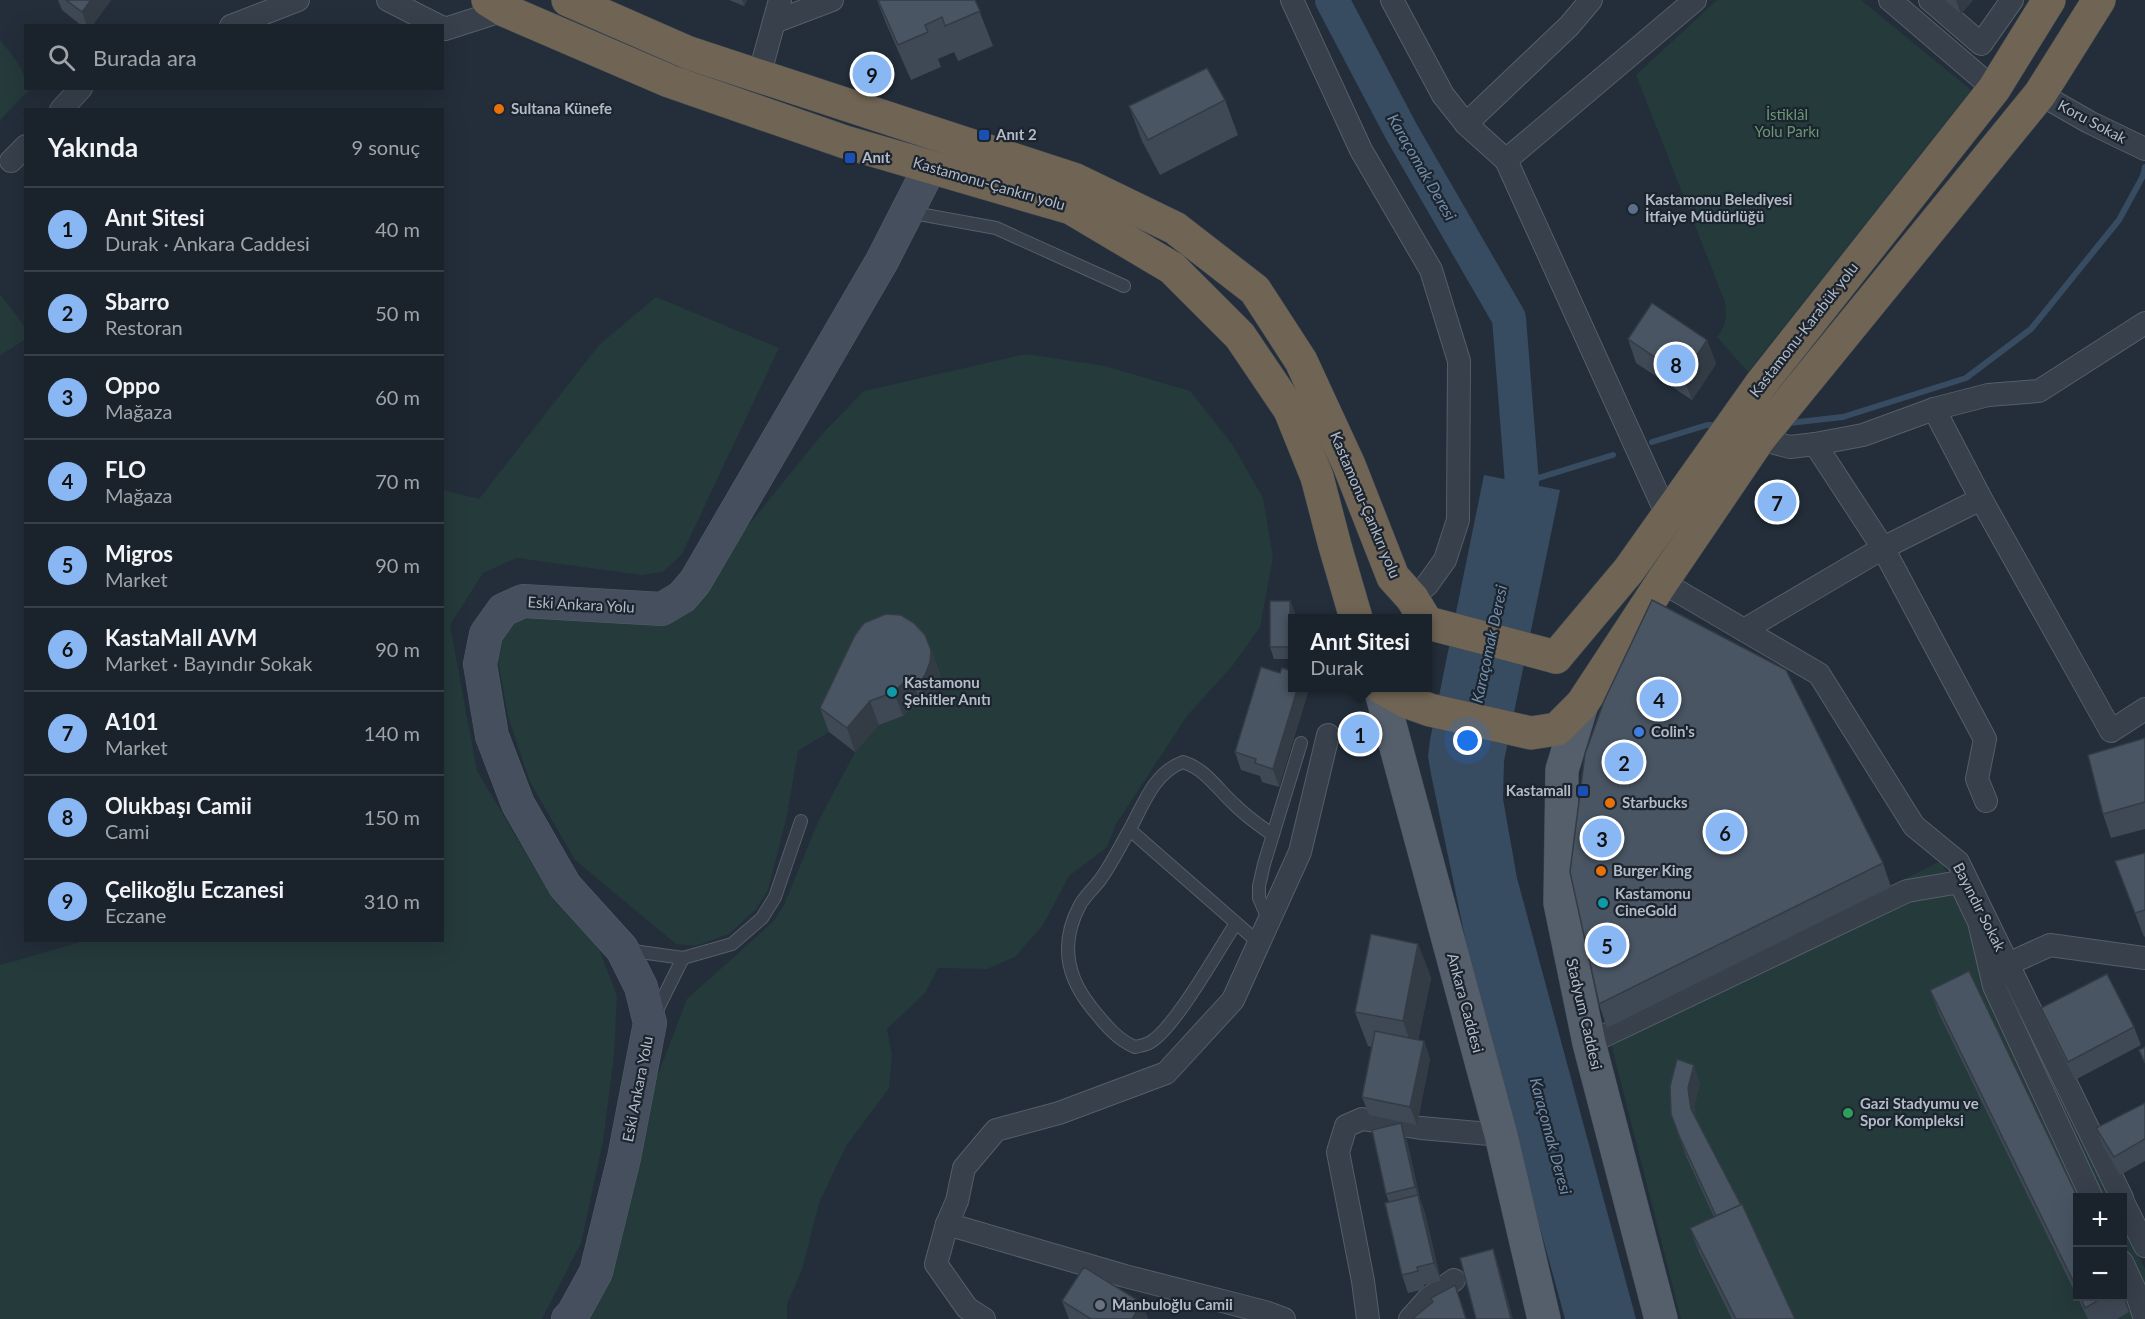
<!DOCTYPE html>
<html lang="tr">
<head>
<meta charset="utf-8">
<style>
  :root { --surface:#1a222c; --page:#272f38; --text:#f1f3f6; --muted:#9fa4a9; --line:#383f48; --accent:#89b7f4 }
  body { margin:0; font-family:Lato,sans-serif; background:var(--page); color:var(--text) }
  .controls { position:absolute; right:18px; bottom:18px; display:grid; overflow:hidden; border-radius:0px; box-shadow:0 6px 24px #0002 }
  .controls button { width:54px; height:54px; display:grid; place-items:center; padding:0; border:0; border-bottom:2px solid var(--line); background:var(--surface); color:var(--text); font:30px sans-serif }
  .you { position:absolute; left:1468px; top:741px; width:21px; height:21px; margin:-15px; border:4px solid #fff; border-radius:50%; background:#1a73e8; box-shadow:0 0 0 9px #1a73e833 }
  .badge { display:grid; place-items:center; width:39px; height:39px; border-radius:50%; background:var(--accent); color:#111; font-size:20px; font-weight:700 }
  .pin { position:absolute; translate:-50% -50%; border:3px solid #fff; box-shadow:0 2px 6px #0006 }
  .popup { position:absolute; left:1288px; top:614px; width:144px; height:78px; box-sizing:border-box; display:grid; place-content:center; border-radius:0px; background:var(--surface); filter:drop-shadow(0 2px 4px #0005); font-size:20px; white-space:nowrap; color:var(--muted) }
  .popup b { font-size:22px; color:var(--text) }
  .popup::after { content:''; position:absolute; left:50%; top:100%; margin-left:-12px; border:12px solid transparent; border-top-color:var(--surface) }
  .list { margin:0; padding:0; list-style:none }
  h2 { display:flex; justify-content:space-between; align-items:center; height:78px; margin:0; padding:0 24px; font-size:26px }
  h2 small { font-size:20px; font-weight:400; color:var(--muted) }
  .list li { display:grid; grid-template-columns:39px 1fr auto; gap:18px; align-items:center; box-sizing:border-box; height:84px; padding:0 24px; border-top:2px solid var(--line) }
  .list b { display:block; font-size:22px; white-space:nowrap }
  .list p { margin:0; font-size:20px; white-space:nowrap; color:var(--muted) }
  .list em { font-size:20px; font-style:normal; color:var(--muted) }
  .icon { flex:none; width:33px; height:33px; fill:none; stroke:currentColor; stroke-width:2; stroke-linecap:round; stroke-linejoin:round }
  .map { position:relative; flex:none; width:2145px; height:1319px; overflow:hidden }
  .search { position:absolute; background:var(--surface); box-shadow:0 6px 24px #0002; left:24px; top:24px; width:420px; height:66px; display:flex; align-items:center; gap:15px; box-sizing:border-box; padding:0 21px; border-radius:0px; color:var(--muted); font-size:22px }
  .panel { position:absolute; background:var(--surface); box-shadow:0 6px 24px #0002; left:24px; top:108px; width:420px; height:834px; border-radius:0px }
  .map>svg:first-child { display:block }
  .green { fill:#253a3b }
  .water { fill:#374b61 }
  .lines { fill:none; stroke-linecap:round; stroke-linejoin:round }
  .stream { stroke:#374b61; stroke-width:6 }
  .river { stroke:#374b61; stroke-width:34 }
  .lane-casing { stroke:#555e69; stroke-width:14 }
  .street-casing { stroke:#555e69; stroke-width:24 }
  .secondary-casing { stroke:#555e69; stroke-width:34 }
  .primary-casing { stroke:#404954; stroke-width:34 }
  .highway-casing { stroke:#424b55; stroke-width:34 }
  .lane { stroke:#37404b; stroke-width:12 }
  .street { stroke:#37404b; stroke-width:22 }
  .secondary { stroke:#454f5e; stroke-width:33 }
  .primary { stroke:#555f6b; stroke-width:33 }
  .highway { stroke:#706454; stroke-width:33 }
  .wall { fill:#3f4955 }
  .shaded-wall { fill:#333c45 }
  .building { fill:#495563; stroke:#333c45; stroke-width:1.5 }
  .food-dot { fill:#e8710a; stroke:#1c252f; stroke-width:2 }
  .transit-dot { fill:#1a4fb4; stroke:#1c252f; stroke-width:2 }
  .service-dot { fill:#5c6f8a; stroke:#1c252f; stroke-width:2 }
  .culture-dot { fill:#0f9aa8; stroke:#1c252f; stroke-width:2 }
  .shop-dot { fill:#3f7fe0; stroke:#1c252f; stroke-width:2 }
  .leisure-dot { fill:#2e9e5b; stroke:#1c252f; stroke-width:2 }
  .worship-dot { fill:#6b7280; stroke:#1c252f; stroke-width:2 }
  .labels { text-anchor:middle; stroke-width:4.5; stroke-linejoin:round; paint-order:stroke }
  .poi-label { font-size:15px; font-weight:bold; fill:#b2bbc6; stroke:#1c252f; text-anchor:start }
  .park-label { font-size:15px; fill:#6a9772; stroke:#1c252f }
  .street-label { font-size:15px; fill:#b2bbc6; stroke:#1c252f }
  .water-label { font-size:16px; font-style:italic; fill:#738da9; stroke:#1c252f }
</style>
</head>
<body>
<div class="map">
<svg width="2145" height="1319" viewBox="0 0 2145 1319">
  <rect width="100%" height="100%" fill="#232e3a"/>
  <!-- green -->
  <g class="green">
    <path d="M1717,0H1861L1971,90L1748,372L1717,337C1726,325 1727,317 1725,302L1636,75Z"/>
    <path d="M0,40C11,54 26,69 26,88L30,89L0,120Z"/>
    <polygon points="0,294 25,327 26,339 0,355"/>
    <polygon points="656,297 779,348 682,554 663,572 641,575 517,558 483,573 450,625 477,771 554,900 599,949 617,996 614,1055 603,1141 581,1243 542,1319 0,1319 0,965 78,943 79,941 442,940 443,490 479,499 599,345"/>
    <polygon points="1026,354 1105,366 1190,391 1232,444 1263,498 1273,557 1260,627 1233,665 1187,716 1116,824 1107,847 1069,876 1043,925 1015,957 987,969 938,968 925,993 887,1029 892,1055 889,1088 846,1146 819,1203 803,1267 787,1304 787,1319 582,1319 620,1239 656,1080 687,999 774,921 784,905 818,822 855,752 879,725 903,716 919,699 928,707 934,699 864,659 829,732 798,751 787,815 768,890 756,909 729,934 696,946 676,944 575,860 530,782 508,716 496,650 509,614 649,607 707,576 824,432 864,391"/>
    <polygon points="1941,861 2109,1197 2078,1198 2078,1296 2122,1296 2123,1224 2145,1269 2145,1319 1681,1319 1607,1028"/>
  </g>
  <!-- water -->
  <polygon class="water" points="1484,475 1560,490 1504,761 1503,799 1517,878 1636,1319 1565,1319 1478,1000 1431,774 1428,757 1430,740"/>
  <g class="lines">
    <!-- stream -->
    <g class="stream">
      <polyline points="1789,423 1843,417 1966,378 2031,329 2119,220 2143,176 2145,167"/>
      <polyline points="1652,442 1707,425 1718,425"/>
      <polyline points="1522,483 1613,455"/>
    </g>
    <!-- river -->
    <polyline class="river" points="1332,0 1401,131 1509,318 1522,483 1513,529"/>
    <!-- lane casing -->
    <g class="lane-casing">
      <g id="lane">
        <polyline points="908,212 996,228 1124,286"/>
        <polyline points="1130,830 1259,943"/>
        <polyline points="1269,921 1259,898 1259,886 1264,864 1301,743"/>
        <path d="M1236,923C1219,949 1174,1030 1149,1043C1145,1045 1139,1046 1135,1047C1116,1039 1104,1023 1091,1007C1066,976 1060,942 1080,905C1085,896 1094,888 1100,880C1110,866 1118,851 1126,836C1142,810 1151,774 1183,762C1206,769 1218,790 1235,805C1246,816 1260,826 1273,835"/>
        <polyline points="626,950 683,958 732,944 762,918 775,897 801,821"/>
        <polyline points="655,1014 683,958"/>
      </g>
    </g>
    <!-- street casing -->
    <g class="street-casing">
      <g id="street">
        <polyline points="388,0 439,26"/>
        <polyline points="1292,0 1361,150 1431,270 1459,361 1458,520 1445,560 1427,585 1412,598"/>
        <polyline points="1392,0 1443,95 1466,124 1506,160"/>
        <polyline points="1890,0 1994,89"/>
        <polyline points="1930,0 1981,44 2012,0"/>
        <polyline points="774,22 832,0"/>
        <polyline points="231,26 298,0"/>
        <polyline points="442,27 445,29 504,10"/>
        <polyline points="759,76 780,0"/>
        <polyline points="2040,94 2089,122 2145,149"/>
        <polyline points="61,110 81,88"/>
        <polyline points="1466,124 1569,26 1591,0"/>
        <polyline points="11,161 26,146"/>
        <polyline points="1934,409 1981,499 2111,731 2145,709"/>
        <polyline points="1759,439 1790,447 1815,444 1863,435 1934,409 1988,395 2039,391 2145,323"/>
        <polyline points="1815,444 1883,548 1985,739 1977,779 1986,801"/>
        <polyline points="1667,515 1506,160 1695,0"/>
        <polyline points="1662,582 1819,674 1914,826 1958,862 2122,1198"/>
        <polyline points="1744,630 1883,548 1981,499"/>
        <polyline points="2008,964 2050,945 2145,958"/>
        <polyline points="1589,1043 1907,891 1960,882 1979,922 1994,986 2092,1198"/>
        <polyline points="2122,1200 2145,1246"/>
        <polyline points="947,1224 936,1264 967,1308 984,1319"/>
        <polyline points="2122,1262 2136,1292 2145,1319"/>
        <polyline points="1284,1319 1265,1312 1125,1276 947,1224 957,1201 964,1168 996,1130 1059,1113 1166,1073 1233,1000 1300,852 1328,735"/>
        <polyline points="1368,1319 1363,1281 1338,1152 1346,1126 1362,1119 1421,1128 1501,1135"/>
        <polyline points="1410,1319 1428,1299 1454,1280"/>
      </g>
    </g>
    <!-- secondary casing -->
    <g class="secondary-casing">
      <polyline id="secondary" points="568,1319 573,1314 596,1272 624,1158 650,1023 641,987 622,949 565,886 518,804 492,736 480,664 486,634 503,610 523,601 662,609 682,597 695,582 882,261 930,167"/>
    </g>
    <!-- primary casing -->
    <g class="primary-casing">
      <g id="primary">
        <polyline points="1380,688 1501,1135 1544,1319"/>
        <polyline points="1582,704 1562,770 1560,903 1589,1043 1661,1319"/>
      </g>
    </g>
    <!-- highway casing -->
    <g class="highway-casing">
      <g id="highway">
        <polyline points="488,0 504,10 669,81 845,142 1071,208 1172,268 1240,336 1290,410 1317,477 1335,546 1356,618"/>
        <polyline points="568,0 689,53 1076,180 1175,228 1255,290 1301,361 1349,465 1393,577 1412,598 1424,618"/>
        <polyline points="1428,623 1556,657"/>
        <polyline points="1556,657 1629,570 1761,384 1994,89 2049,0"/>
        <polyline points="1382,688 1405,701 1430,710 1531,733 1557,729 1582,704 1662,582 1759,439 2040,94 2099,0"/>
      </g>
    </g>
    <!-- lane -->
    <use href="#lane" class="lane"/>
    <!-- street -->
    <use href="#street" class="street"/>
    <!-- secondary -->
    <use href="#secondary" class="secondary"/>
    <!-- primary -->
    <use href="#primary" class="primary"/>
    <!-- highway -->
    <use href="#highway" class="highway"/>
  </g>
  <!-- wall -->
  <g class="wall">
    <polygon points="58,0 111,0 92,26 82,26 62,10"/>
    <polygon points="729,0 747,0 744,6"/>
    <polygon points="877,0 975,0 993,46 958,61 954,52 938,59 941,67 911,80 885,21"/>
    <polygon points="1945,0 1973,0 1961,14"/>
    <polygon points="1225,100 1238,135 1160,175 1142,141 1129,106"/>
    <polygon points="1628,339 1707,340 1716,364 1692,400 1636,363"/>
    <polygon points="1290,601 1295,613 1295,618 1293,618 1293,659 1274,659 1270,647"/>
    <polygon points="931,650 940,674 939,686 934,699 928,707 919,699 903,716 879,725 855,752 829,732 820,708"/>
    <polygon points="1293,687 1307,687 1308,692 1279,787 1262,782 1260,776 1241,770 1235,752"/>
    <polygon points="2145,738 2145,829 2111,838 2103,814"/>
    <polygon points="2145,853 2145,936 2144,937 2115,861"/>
    <polygon points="1883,863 1891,887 1607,1028 1599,1004"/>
    <polygon points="1418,944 1431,978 1418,1040 1424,1041 1430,1059 1417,1125 1369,1115 1362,1097 1372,1047 1368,1046 1355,1012"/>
    <polygon points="1930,990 2078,1198 2078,1296 2122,1296 2122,1294 2129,1312 2117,1319 2088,1319 1939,1014"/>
    <polygon points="2041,1008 2134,1027 2141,1045 2075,1080 2048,1026"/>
    <polygon points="1700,1084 1694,1106 1696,1119 1795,1319 1732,1319 1699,1252 1690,1228 1714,1217 1686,1156 1671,1114"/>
    <polygon points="2145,1103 2145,1161 2120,1175 2103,1146 2096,1128"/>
    <polygon points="1401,1123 1407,1141 1420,1199 1425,1213 1441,1281 1424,1285 1425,1289 1408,1293 1402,1275 1389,1202 1386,1194"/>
    <polygon points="1062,1301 1142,1303 1148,1319 1069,1319"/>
  </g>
  <!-- shaded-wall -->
  <g class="shaded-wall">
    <polygon points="91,0 111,0 92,26 87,26 82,12"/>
    <polygon points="742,0 747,0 744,6"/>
    <polygon points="1956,0 1973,0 1961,14"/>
    <polygon points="1707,340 1716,364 1692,400 1683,376"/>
    <polygon points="1290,601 1295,613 1295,618 1293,618 1293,628 1290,621"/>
    <polygon points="931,650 940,674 939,686 934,699 928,707 919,683"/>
    <polygon points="911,675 919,699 903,716 894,692"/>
    <polygon points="1298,687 1307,687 1308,692 1279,787 1273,769"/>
    <polygon points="870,701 879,725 855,752 847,728"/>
    <polygon points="1418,944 1431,978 1415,1056 1403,1021"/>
    <polygon points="1424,1041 1430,1059 1417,1125 1410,1107"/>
    <polygon points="1694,1065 1700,1084 1694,1106 1697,1127 1691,1109 1688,1088"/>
    <polygon points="1401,1123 1407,1141 1420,1199 1425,1213 1441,1281 1434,1263 1420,1201 1415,1187"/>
    <polygon points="1493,1249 1499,1267 1513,1319 1511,1319"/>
    <polygon points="1142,1303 1148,1319 1132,1319"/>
  </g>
  <!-- building -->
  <g class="building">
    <polygon points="66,0 91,0 82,12"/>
    <polygon points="878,0 975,0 980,11 945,26 942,17 925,25 928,32 898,45"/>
    <polygon points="1207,68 1225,100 1148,140 1129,106"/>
    <polygon points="1652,303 1707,340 1683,376 1628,339"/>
    <polygon points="1652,600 1786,670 1883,863 1599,1004 1570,872 1585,754 1604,701"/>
    <polygon points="1270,601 1290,601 1290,621 1293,621 1293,647 1270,647"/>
    <polygon points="886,614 901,615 914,623 925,635 931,650 930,662 925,675 919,683 911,675 894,692 870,701 847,728 820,708 855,635 864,623"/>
    <polygon points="1261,667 1280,673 1282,668 1293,671 1293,687 1298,687 1273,769 1255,763 1256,759 1235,752"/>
    <polygon points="2145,738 2145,802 2103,814 2088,755"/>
    <polygon points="2145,853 2145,910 2135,913 2115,861"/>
    <polygon points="1371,934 1418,944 1403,1021 1355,1012"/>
    <polygon points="1969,971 2078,1198 2078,1291 1930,990"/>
    <polygon points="2107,974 2134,1027 2068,1062 2041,1008"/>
    <polygon points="1375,1031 1424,1041 1410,1107 1362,1097"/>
    <polygon points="2145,1047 2145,1063 2139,1050"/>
    <polygon points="1677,1059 1694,1065 1688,1088 1691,1109 1741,1205 1716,1216 1680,1138 1671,1114 1670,1086"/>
    <polygon points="2145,1103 2145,1139 2114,1157 2096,1128"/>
    <polygon points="1401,1123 1415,1187 1386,1194 1372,1130"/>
    <polygon points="1418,1195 1434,1263 1417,1267 1418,1271 1402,1275 1385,1203"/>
    <polygon points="1742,1204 1795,1319 1736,1319 1690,1228"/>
    <polygon points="1493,1249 1511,1319 1476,1319 1460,1258"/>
    <polygon points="1084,1267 1142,1303 1132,1319 1091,1319 1062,1301"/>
    <polygon points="1455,1285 1466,1319 1412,1319 1433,1302 1431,1298"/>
    <polygon points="2080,1296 2106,1296 2085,1308"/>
  </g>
  <!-- markers -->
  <g class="food-dot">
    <circle cx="499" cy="109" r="6"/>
    <circle cx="1610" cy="803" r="6"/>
    <circle cx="1601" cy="871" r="6"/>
  </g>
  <g class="transit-dot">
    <rect x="978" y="129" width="12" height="12" rx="3"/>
    <rect x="844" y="152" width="12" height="12" rx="3"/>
    <rect x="1577" y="785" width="12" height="12" rx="3"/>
  </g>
  <circle class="service-dot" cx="1633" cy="209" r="6"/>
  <g class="culture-dot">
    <circle cx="892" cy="692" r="6"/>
    <circle cx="1603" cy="903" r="6"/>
  </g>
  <circle class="shop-dot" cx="1639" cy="732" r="6"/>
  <circle class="leisure-dot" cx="1848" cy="1113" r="6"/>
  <circle class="worship-dot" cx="1100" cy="1305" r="6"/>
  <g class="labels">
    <!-- poi labels -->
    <g class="poi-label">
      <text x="511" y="114">Sultana Künefe</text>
      <text x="996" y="140">Anıt 2</text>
      <text x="862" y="163">Anıt</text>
      <text x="1645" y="205">Kastamonu Belediyesi<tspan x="1645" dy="17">İtfaiye Müdürlüğü</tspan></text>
      <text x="904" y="688">Kastamonu<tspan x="904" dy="17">Şehitler Anıtı</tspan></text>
      <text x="1651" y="737">Colin's</text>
      <text x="1571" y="796" text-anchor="end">Kastamall</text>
      <text x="1622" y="808">Starbucks</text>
      <text x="1613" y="876">Burger King</text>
      <text x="1615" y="899">Kastamonu<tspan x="1615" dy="17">CineGold</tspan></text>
      <text x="1860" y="1109">Gazi Stadyumu ve<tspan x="1860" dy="17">Spor Kompleksi</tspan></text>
      <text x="1112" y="1310">Manbuloğlu Camii</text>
    </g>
    <!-- park labels -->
    <g class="park-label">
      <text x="1787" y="120">İstiklâl<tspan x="1787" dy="17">Yolu Parkı</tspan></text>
    </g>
    <!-- street labels -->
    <g class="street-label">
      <text transform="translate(2092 122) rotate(28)" y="5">Koru Sokak</text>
      <text transform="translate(989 184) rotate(16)" y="5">Kastamonu-Çankırı yolu</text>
      <text transform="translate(1804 330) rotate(-52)" y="5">Kastamonu-Karabük yolu</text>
      <text transform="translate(1365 505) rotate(67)" y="5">Kastamonu-Çankırı yolu</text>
      <text transform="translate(581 605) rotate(3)" y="5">Eski Ankara Yolu</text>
      <text transform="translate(1979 907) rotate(63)" y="5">Bayındır Sokak</text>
      <text transform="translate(1465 1003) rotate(75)" y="5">Ankara Caddesi</text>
      <text transform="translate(1584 1014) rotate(77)" y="5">Stadyum Caddesi</text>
      <text transform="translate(638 1089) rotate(-79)" y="5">Eski Ankara Yolu</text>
    </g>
    <!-- water labels -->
    <g class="water-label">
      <text transform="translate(1422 167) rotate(60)" y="6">Karaçomak Deresi</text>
      <text transform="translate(1489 644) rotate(-78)" y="6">Karaçomak Deresi</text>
      <text transform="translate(1551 1136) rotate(75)" y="6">Karaçomak Deresi</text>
    </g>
  </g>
</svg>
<div class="controls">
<button>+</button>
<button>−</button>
</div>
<div class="you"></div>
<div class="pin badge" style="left:1360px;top:734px">1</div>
<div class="popup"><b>Anıt Sitesi</b>Durak</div>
<div class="pin badge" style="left:1624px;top:762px">2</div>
<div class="pin badge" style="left:1602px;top:838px">3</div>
<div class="pin badge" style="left:1659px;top:699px">4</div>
<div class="pin badge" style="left:1607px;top:945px">5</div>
<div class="pin badge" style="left:1725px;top:832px">6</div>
<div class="pin badge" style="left:1777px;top:502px">7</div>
<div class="pin badge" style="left:1676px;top:364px">8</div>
<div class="pin badge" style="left:872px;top:74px">9</div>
<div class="search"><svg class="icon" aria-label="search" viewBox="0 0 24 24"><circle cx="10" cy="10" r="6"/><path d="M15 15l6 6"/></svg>Burada ara</div>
<section class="panel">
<h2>Yakında<small>9 sonuç</small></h2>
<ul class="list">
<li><span class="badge">1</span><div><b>Anıt Sitesi</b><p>Durak · Ankara Caddesi</p></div><em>40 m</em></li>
<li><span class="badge">2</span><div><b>Sbarro</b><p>Restoran</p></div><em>50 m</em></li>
<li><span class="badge">3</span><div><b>Oppo</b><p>Mağaza</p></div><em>60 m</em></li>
<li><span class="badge">4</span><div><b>FLO</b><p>Mağaza</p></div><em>70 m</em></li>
<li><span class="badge">5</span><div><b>Migros</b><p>Market</p></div><em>90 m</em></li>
<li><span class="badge">6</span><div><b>KastaMall AVM</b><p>Market · Bayındır Sokak</p></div><em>90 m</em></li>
<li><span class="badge">7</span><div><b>A101</b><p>Market</p></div><em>140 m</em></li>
<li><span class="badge">8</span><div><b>Olukbaşı Camii</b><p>Cami</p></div><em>150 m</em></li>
<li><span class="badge">9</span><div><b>Çelikoğlu Eczanesi</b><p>Eczane</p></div><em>310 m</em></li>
</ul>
</section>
</div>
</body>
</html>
